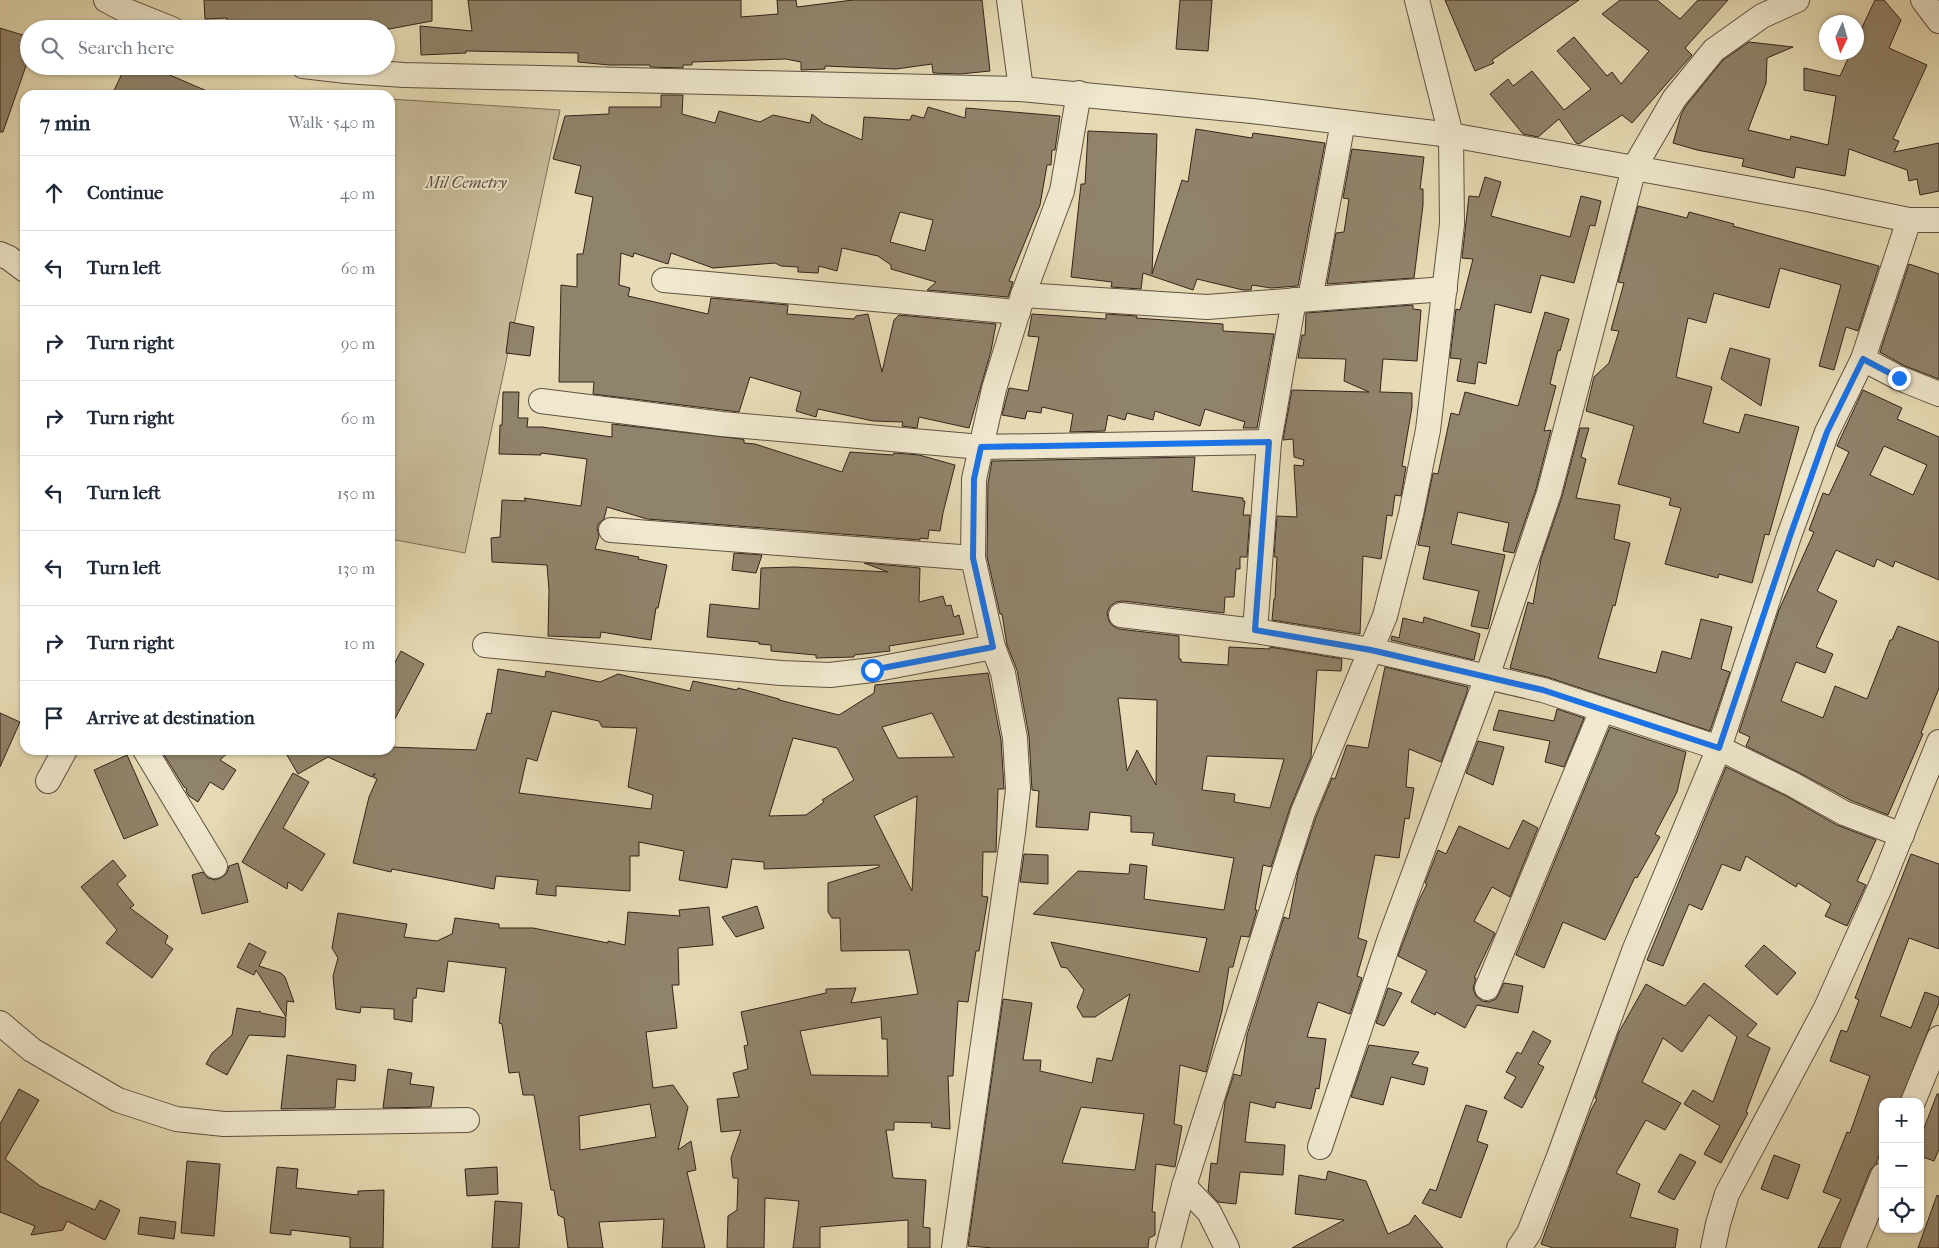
<!DOCTYPE html>
<html lang="en">
<head>
<meta charset="utf-8">
<style>
  :root { --surface:#fff; --page:#f6f6f7; --text:#1f2937; --muted:#747a83; --line:#e0e1e3 }
  body { margin:0; font-family:"IM FELL French Canon",serif; background:var(--page); color:var(--text) }
  .controls { position:absolute; right:15px; bottom:15px; display:grid; overflow:hidden; border-radius:10px; box-shadow:0 1px 4px #0004 }
  .controls button { width:45px; height:45px; display:grid; place-items:center; padding:0; border:0; border-bottom:1px solid var(--line); background:var(--surface); color:var(--text); font:25px sans-serif }
  .compass { position:absolute; left:1819px; top:15px; width:45px; height:45px; border-radius:50%; background:var(--surface); box-shadow:0 1px 4px #0004; rotate:184deg }
  .stop { position:absolute; width:15px; height:15px; margin:-11px; border:4px solid #1a73e8; border-radius:50%; background:#fff }
  .stop.end { background:#1a73e8; border-color:#fff; box-shadow:0 1px 5px #0008 }
  .list { margin:0; padding:0; list-style:none }
  h2 { display:flex; justify-content:space-between; align-items:center; height:65px; margin:0; padding:0 20px; font-size:21px }
  h2 small { font-size:16px; font-weight:400; color:var(--muted) }
  .list li { display:grid; grid-template-columns:32px 1fr auto; gap:15px; align-items:center; box-sizing:border-box; height:75px; padding:0 20px; border-top:1px solid var(--line) }
  .list b { display:block; font-size:19px; white-space:nowrap }
  .list em { font-size:16px; font-style:normal; color:var(--muted) }
  .icon { flex:none; width:28px; height:28px; fill:none; stroke:currentColor; stroke-width:2; stroke-linecap:round; stroke-linejoin:round }
  .map { position:relative; flex:none; width:1939px; height:1248px; overflow:hidden }
  .search { position:absolute; background:var(--surface); box-shadow:0 1px 4px #0004; left:20px; top:20px; width:375px; height:55px; display:flex; align-items:center; gap:12px; box-sizing:border-box; padding:0 18px; border-radius:28px; color:var(--muted); font-size:19px }
  .panel { position:absolute; background:var(--surface); box-shadow:0 1px 4px #0004; left:20px; top:90px; width:375px; height:665px; border-radius:15px }
  .map>svg:first-child { display:block }
  .green { fill:#c8bc9a; stroke:#7e705b }
  .building { fill:#90836b; stroke:#33231c; fill-rule:evenodd }
  .lines { fill:none; stroke-linecap:round; stroke-linejoin:round }
  .minor-casing { stroke:#605142; stroke-width:26 }
  .minor { stroke:#efe8ce; stroke-width:24 }
  .route { stroke:#1a73e8; stroke-width:6 }
  .labels { text-anchor:middle; stroke-width:4; stroke-linejoin:round; paint-order:stroke }
  .park-label { font-size:16px; font-style:italic; fill:#58493c; stroke:#efe8ce }
</style>
</head>
<body>
<div class="map">
<svg width="1939" height="1248" viewBox="0 0 1939 1248">
  <rect width="100%" height="100%" fill="#e6dbb4"/>
  <filter id="stains"><feTurbulence type="fractalNoise" baseFrequency=".004" numOctaves="4"/><feColorMatrix values="0 0 0 0 .2 0 0 0 0 .09 0 0 0 0 .02 0 0 0 .5 -.17"/></filter>
  <radialGradient id="worn" r=".72"><stop offset=".6" stop-color="#630" stop-opacity="0"/><stop offset="1" stop-color="#630" stop-opacity=".3"/></radialGradient>
  <!-- green -->
  <polygon class="green" points="390,99 560,110 465,553 390,539"/>
  <!-- building -->
  <g class="building">
    <polygon points="204,0 432,0 432,21 389,29 227,29 227,18 205,19"/>
    <polygon points="468,0 741,0 741,17 778,14 777,0 796,0 797,7 853,0 982,0 990,71 960,74 933,73 932,64 896,69 825,66 825,69 801,70 801,62 786,59 692,62 692,65 683,65 683,68 650,67 650,65 609,65 578,62 578,53 466,51 466,53 421,55 420,26 472,31"/>
    <polygon points="1180,0 1212,0 1208,51 1176,49"/>
    <polygon points="1445,0 1579,0 1492,60 1494,63 1475,71"/>
    <polygon points="1620,0 1657,0 1680,19 1698,0 1728,0 1685,48 1692,55 1632,123 1622,115 1579,144 1576,143 1559,119 1538,137 1523,134 1490,94 1508,79 1513,86 1532,71 1564,110 1591,89 1557,51 1574,37 1607,76 1612,72 1621,84 1649,51 1602,14"/>
    <polygon points="1875,0 1884,0 1901,20 1889,48 1927,65 1893,139 1899,141 1894,152 1939,143 1939,191 1920,195 1917,179 1909,181 1907,170 1849,149 1845,176 1796,167 1794,178 1742,166 1744,159 1697,150 1673,143 1681,115 1685,107 1723,60 1749,42 1793,47 1767,58 1766,83 1748,130 1790,140 1791,136 1828,145 1836,96 1804,90 1804,68 1840,76 1851,52 1856,52 1856,40"/>
    <polygon points="0,28 29,37 29,57 3,132 0,132"/>
    <polygon points="141,66 149,66 216,95 112,95 124,69 138,74"/>
    <path d="M661,95H683L682,114L715,123L719,111L760,122L773,115L810,123L812,114L823,123L862,140L864,117L910,120L912,115L924,118L928,107L965,118L966,108L1060,116L1055,150H1052L1051,165H1047L1040,205L1009,281L1013,282L1008,297L927,290L936,282L891,269V265L878,256L842,248L837,271L819,266L818,273L798,272V267L781,266L775,263L713,268L671,253L668,264L634,253L633,257L621,253L619,285L630,288L628,296L708,314L711,298L788,305L787,314L854,319L856,316L868,314L882,372L894,320L899,315L996,324L991,351L969,428L919,417L917,428L902,426L903,422L873,421L818,409L816,417L796,411L801,392L750,377L739,412L593,394L594,382H559L561,285L577,287V254H583L593,197L575,193L581,166L553,159L565,116L609,114V107H661ZM900,212L933,220L925,251L890,242Z"/>
    <polygon points="1196,129 1252,138 1253,133 1325,143 1298,286 1271,288 1252,285 1251,290 1243,290 1197,279 1193,290 1143,273 1141,289 1111,287 1112,282 1071,277 1081,184 1085,184 1088,131 1157,134 1152,274 1182,180 1188,182"/>
    <polygon points="1352,149 1424,157 1420,189 1423,189 1423,205 1414,278 1327,284 1336,233 1344,232 1349,199 1343,198"/>
    <polygon points="1485,177 1501,182 1491,216 1570,237 1581,196 1601,201 1595,226 1590,225 1574,283 1541,275 1531,313 1495,304 1486,364 1478,362 1475,384 1457,381 1461,359 1450,358 1456,309 1460,310 1473,259 1462,258 1469,196 1479,197"/>
    <polygon points="1638,206 1687,218 1689,212 1734,224 1733,226 1879,266 1858,331 1846,327 1834,370 1819,366 1841,285 1780,268 1769,308 1714,293 1706,323 1688,318 1676,377 1712,387 1703,423 1739,433 1745,414 1799,427 1769,535 1765,534 1752,583 1719,574 1718,578 1665,564 1681,508 1669,505 1671,498 1618,484 1634,426 1586,411 1594,377 1609,363 1619,331 1611,330 1624,283 1618,282"/>
    <polygon points="1909,264 1939,274 1939,379 1905,366 1880,352"/>
    <polygon points="1413,305 1413,309 1421,310 1417,361 1383,359 1380,392 1412,393 1412,407 1402,466 1406,467 1401,496 1395,495 1392,516 1387,515 1381,559 1363,556 1360,634 1272,620 1274,599 1275,599 1277,557 1274,557 1277,516 1297,517 1294,465 1303,466 1304,460 1294,457 1293,439 1283,440 1292,390 1369,392 1344,381 1346,359 1298,358 1302,335 1305,335 1306,313"/>
    <polygon points="1545,312 1569,319 1560,351 1558,350 1550,384 1556,386 1544,431 1551,430 1536,489 1514,553 1503,551 1509,523 1458,512 1451,544 1505,555 1488,629 1471,626 1479,591 1423,579 1430,547 1418,545 1433,473 1438,474 1451,413 1459,415 1465,392 1518,406"/>
    <polygon points="1032,314 1106,319 1106,314 1137,316 1136,318 1223,324 1223,331 1274,334 1257,428 1243,428 1245,422 1205,409 1200,426 1155,411 1153,420 1127,413 1125,420 1108,415 1105,431 1070,432 1073,414 1042,407 1041,413 1027,411 1025,419 1002,415 1009,388 1028,391 1039,337 1028,336"/>
    <polygon points="510,322 534,327 530,356 506,353"/>
    <polygon points="1730,348 1770,359 1761,406 1721,379"/>
    <path d="M1863,390L1902,408L1897,419L1939,437V580L1895,561L1893,567L1877,559L1874,567L1836,550L1817,591L1837,601L1816,647L1833,654L1825,673L1796,662L1781,701L1823,718L1835,686L1867,699L1890,640H1892L1898,626L1939,642V688L1921,733L1923,734L1888,815L1850,800L1798,772L1746,746L1750,737L1739,732L1779,610L1814,532L1809,530L1823,493L1829,495L1849,452L1837,446ZM1884,446L1927,465L1913,495L1870,475Z"/>
    <polygon points="503,392 519,392 518,418 528,418 527,427 542,427 612,437 612,424 741,439 744,440 744,443 755,444 842,472 850,452 893,455 894,453 919,455 955,465 943,513 940,531 929,530 928,539 920,538 920,540 647,519 607,507 604,519 599,523 597,528 599,536 595,549 639,557 638,559 667,565 658,608 656,608 651,640 601,632 600,638 548,636 549,590 547,565 492,562 491,538 500,537 502,500 526,501 524,498 581,506 587,459 541,453 541,455 499,454 500,425 502,425"/>
    <polygon points="1580,428 1589,428 1581,457 1586,459 1576,498 1620,505 1614,539 1630,543 1615,606 1613,605 1598,658 1656,673 1662,651 1691,659 1701,619 1732,627 1721,669 1730,672 1710,731 1547,677 1510,668 1528,602 1533,604 1541,559 1562,497"/>
    <path d="M1195,457L1192,491L1243,498V501H1245L1243,515H1250L1247,557H1240V569H1236L1234,597H1225L1224,613L1123,601L1116,602L1110,606L1107,613L1109,621L1113,626L1119,629L1179,636V659H1181V662L1228,665L1229,647L1270,649V647L1342,659L1341,671L1317,670L1311,757L1290,808L1271,867L1263,865L1255,910H1257L1249,937L1241,936L1233,967H1229L1222,1011L1206,1072L1180,1065L1174,1124L1182,1126L1175,1167L1156,1164L1152,1212H1155V1235L1149,1238L1148,1248H994L968,1246L1003,999L1032,1003L1023,1060H1041L1040,1071L1092,1083L1097,1058L1112,1061L1130,994L1095,1017H1083L1077,1007L1084,990L1067,968L1061,967L1051,942L1199,972L1207,938L1033,914L1078,871L1129,874L1130,864L1147,866L1144,899L1224,910L1234,858L1152,845L1154,833L1131,832V816L1090,812L1088,830L1036,827L1039,791L1032,790L1029,736L1017,670L1007,645L1002,614H1000L987,557L988,483L992,461ZM1118,698L1157,700L1156,785L1137,750L1127,771ZM1207,756L1284,759L1270,808L1234,802L1235,794L1202,790ZM1081,1107L1144,1114L1135,1170L1062,1163Z"/>
    <polygon points="734,553 762,555 756,573 732,570"/>
    <polygon points="864,563 920,568 919,602 943,596 946,606 951,605 954,617 959,615 964,634 889,646 890,651 854,655 854,657 816,658 816,655 771,651 771,645 759,644 759,642 707,637 710,604 759,609 761,568 795,567 888,572"/>
    <polygon points="1424,617 1480,634 1474,660 1391,640 1392,636 1399,638 1403,618 1423,623"/>
    <polygon points="401,651 424,664 390,728 390,672"/>
    <polygon points="1385,667 1468,687 1466,695 1441,762 1409,749 1406,787 1414,788 1409,819 1405,818 1399,858 1375,855 1358,938 1367,941 1357,976 1362,978 1350,1014 1318,1002 1307,1037 1326,1039 1319,1089 1316,1088 1311,1109 1276,1102 1275,1108 1250,1102 1245,1142 1285,1145 1283,1175 1240,1172 1236,1204 1218,1202 1208,1191 1211,1163 1217,1164 1225,1102 1234,1074 1241,1076 1247,1035 1284,917 1289,919 1298,872 1316,817 1332,778 1335,779 1347,745 1368,748"/>
    <path d="M498,669L545,677L546,671L600,682L618,674L690,691L693,681L737,690L738,688L779,699V700L839,715L874,693L875,685L988,673L1001,740L1004,789H998L996,852H983L982,896L988,897L979,951H976L968,1002L958,1001L953,1076H948L950,1129L931,1127L932,1123L894,1122V1130H886L893,1178L926,1180L923,1227L930,1228V1248H908V1220L820,1227V1248H793L799,1201L765,1198L764,1248H727L728,1216L737,1210L738,1178H733L731,1158L741,1130L721,1132L717,1099L739,1097L733,1073L748,1069L744,1046L748,1045L741,1012L826,993V989L856,988L851,1003L918,994L909,950L841,951L840,918H832L828,912V883L879,867V865L764,869V862L732,859L727,888L679,880L684,851L639,842V856H630V891L556,886V896L536,894L538,880L496,876L494,889L392,869L391,872L353,863L369,797L377,779L373,777L375,773L372,777L328,757L298,774L284,750H390V747L476,750L487,713L491,714ZM552,711L599,721L602,727L637,728L628,787L653,795L651,809L519,793L527,758L537,761ZM932,713L954,757L898,758L882,727ZM793,738L837,748L854,780L822,800L824,802L806,815L769,816ZM917,796L912,891L874,816ZM881,1017L882,1039H887L888,1076L811,1075L800,1031Z"/>
    <polygon points="1557,709 1584,718 1564,767 1545,762 1550,741 1493,730 1499,710 1554,721"/>
    <polygon points="0,713 20,722 0,767"/>
    <polygon points="1610,727 1686,752 1677,792 1655,834 1660,837 1637,878 1635,877 1605,940 1563,922 1544,968 1516,955"/>
    <polygon points="1478,741 1504,747 1493,785 1466,773"/>
    <polygon points="161,750 231,750 220,760 236,770 223,790 210,782 198,802 189,796 186,791 187,789 184,787"/>
    <polygon points="127,755 158,825 124,839 94,770"/>
    <polygon points="1726,767 1786,796 1837,825 1876,840 1857,881 1866,885 1847,926 1825,916 1831,904 1798,883 1796,887 1746,856 1740,871 1722,864 1702,910 1689,904 1663,966 1647,960"/>
    <polygon points="293,773 309,782 283,828 325,854 302,891 288,882 287,889 242,862"/>
    <polygon points="1523,820 1538,828 1510,897 1492,887 1474,921 1495,933 1474,978 1476,978 1473,989 1476,996 1482,1001 1489,1002 1496,999 1504,983 1523,986 1518,1013 1477,1005 1465,1028 1436,1012 1435,1015 1411,1002 1427,971 1398,956 1419,900 1427,884 1425,883 1438,850 1446,854 1459,826 1509,849"/>
    <polygon points="1024,854 1048,855 1048,884 1020,882"/>
    <polygon points="1911,854 1939,864 1939,949 1909,938 1880,1016 1911,1028 1925,992 1939,997 1939,1003 1900,1102 1883,1102 1883,1145 1876,1164 1870,1170 1840,1248 1818,1248 1841,1199 1823,1192 1847,1132 1850,1133 1870,1076 1830,1061 1841,1030 1847,1032 1859,1000 1855,998"/>
    <polygon points="113,860 126,876 117,884 134,905 130,908 168,936 165,943 173,949 152,978 106,943 117,930 81,887"/>
    <polygon points="238,863 248,902 202,914 192,875 203,872 208,878 216,880 222,877 227,873 229,866"/>
    <polygon points="757,906 764,928 736,937 722,917"/>
    <path d="M709,907L713,945L678,948L679,985H672L677,1028L646,1032L653,1088L673,1085L688,1107L678,1150L691,1141L696,1170L687,1172L705,1248H662L664,1219L599,1222L603,1248H568L564,1218L558,1215L554,1190H551L534,1095H523L519,1072L509,1073L502,1024L499,1023L506,968L448,961L444,992L417,988L416,998H413L412,1022L394,1019V1009L361,1007L360,1013L336,1009L333,976L338,958L332,948L338,913L407,924L404,937L437,941L452,934L455,918L499,924V928H533L608,943V941L625,945L628,912L680,916L679,910ZM650,1104L656,1137L580,1150L579,1116Z"/>
    <polygon points="249,943 266,952 259,966 281,973 285,977 294,1002 287,1001 286,1017 256,970 254,975 237,967"/>
    <polygon points="1764,945 1796,973 1777,995 1745,966"/>
    <polygon points="1704,983 1757,1024 1747,1036 1770,1048 1746,1112 1748,1113 1721,1163 1704,1154 1720,1126 1684,1104 1693,1090 1713,1102 1737,1037 1709,1015 1682,1052 1663,1038 1642,1082 1681,1103 1665,1130 1646,1120 1616,1173 1640,1184 1630,1217 1678,1229 1675,1248 1553,1248 1541,1244 1591,1110 1597,1099 1595,1098 1619,1032 1646,984 1685,1006"/>
    <polygon points="1388,988 1402,993 1384,1026 1376,1023"/>
    <polygon points="237,1008 258,1012 260,1011 261,1013 286,1018 285,1037 249,1035 227,1075 206,1064 212,1053 232,1035"/>
    <polygon points="1533,1031 1551,1041 1538,1064 1544,1067 1522,1108 1504,1098 1516,1077 1506,1072 1517,1052 1521,1054"/>
    <polygon points="1369,1045 1419,1052 1412,1064 1428,1068 1424,1085 1391,1077 1383,1105 1351,1097"/>
    <polygon points="287,1055 356,1065 355,1081 337,1079 335,1108 281,1109"/>
    <polygon points="388,1069 412,1073 410,1084 434,1087 431,1107 383,1108"/>
    <polygon points="19,1089 39,1100 5,1159 40,1186 95,1210 100,1200 120,1210 105,1240 67,1221 63,1230 31,1235 35,1226 0,1212 0,1124"/>
    <polygon points="1937,1094 1939,1094 1939,1149 1934,1161 1920,1156 1920,1139"/>
    <polygon points="1466,1105 1487,1111 1477,1141 1488,1145 1461,1218 1422,1203 1430,1189 1436,1191"/>
    <polygon points="1680,1154 1696,1162 1674,1200 1658,1192"/>
    <polygon points="1774,1155 1800,1165 1788,1199 1761,1189"/>
    <polygon points="187,1161 220,1164 214,1236 181,1233"/>
    <polygon points="277,1167 298,1169 296,1188 358,1195 358,1191 384,1190 383,1248 350,1248 350,1237 291,1230 291,1235 270,1233"/>
    <polygon points="497,1167 498,1194 467,1196 465,1169"/>
    <polygon points="1328,1171 1366,1181 1388,1234 1409,1224 1415,1215 1443,1248 1292,1248 1344,1220 1295,1214 1299,1175 1326,1180"/>
    <polygon points="1937,1195 1939,1196 1939,1248 1918,1248"/>
    <polygon points="495,1201 522,1203 519,1248 492,1248"/>
    <polygon points="140,1217 176,1222 174,1239 138,1234"/>
  </g>
  <g class="lines">
    <!-- minor casing -->
    <g class="minor-casing">
      <g id="minor">
        <polyline points="106,0 127,11 172,29"/>
        <polyline points="1009,0 1021,89"/>
        <polyline points="1923,0 1939,21"/>
        <polyline points="303,66 346,71 404,75 1021,89 1252,111 1451,135 1812,200 1909,220 1939,220"/>
        <polyline points="1909,220 1863,359 1899,378 1939,394"/>
        <polyline points="0,254 9,258 25,270"/>
        <polyline points="664,280 1018,312"/>
        <polyline points="1023,295 1207,307 1445,289"/>
        <polyline points="1310,299 1343,122"/>
        <polyline points="541,401 722,424 981,447 1269,442"/>
        <polyline points="611,530 973,558"/>
        <polyline points="1121,615 1255,631 1371,650 1543,690 1719,748 1792,784 1844,813 1902,835"/>
        <polyline points="1255,631 1269,442 1294,300"/>
        <polyline points="485,645 781,673 830,675 872,670 993,647"/>
        <polyline points="145,750 215,866"/>
        <polyline points="48,781 65,750"/>
        <polyline points="1487,988 1602,710"/>
        <polyline points="0,1023 32,1050 118,1100 176,1119 224,1124 467,1120"/>
        <polyline points="1913,1102 1939,1038"/>
        <polyline points="1320,1147 1390,938 1487,677 1549,493 1634,168 1674,99 1714,50 1762,16 1797,0"/>
        <polyline points="1184,1186 1209,1212 1227,1248"/>
        <polyline points="954,1248 1013,833 1018,789 1015,738 1003,673 993,647 973,558 974,479 994,389 1023,295 1062,191 1079,93"/>
        <polyline points="1168,1248 1184,1186 1303,812 1385,616 1411,514 1428,430 1452,224 1451,135 1417,0"/>
        <polyline points="1519,1248 1529,1233 1558,1159 1634,951 1719,748 1789,536 1827,432 1863,359"/>
        <polyline points="1713,1248 1718,1224 1727,1194 1826,1008 1882,883 1939,742"/>
        <polyline points="1853,1248 1883,1175"/>
      </g>
    </g>
    <!-- minor -->
    <use href="#minor" class="minor"/>
  </g>
  <g class="lines">
    <!-- route -->
    <polyline class="route" points="872,670 993,647 973,558 974,479 981,447 1269,442 1255,630 1371,650 1543,690 1719,748 1790,536 1827,432 1863,359 1899,378"/>
  </g>
  <g class="labels">
    <!-- park labels -->
    <g class="park-label">
      <text x="466" y="188">Mil Cemetry</text>
    </g>
  </g>
  <rect width="100%" height="100%" filter="url(#stains)"/>
  <rect width="100%" height="100%" fill="url(#worn)"/>
</svg>
<div class="controls">
<button>+</button>
<button>−</button>
<button><svg class="icon" aria-label="locate" viewBox="0 0 24 24"><circle cx="12" cy="12" r="6"/><path d="M12 2v4M12 18v4M2 12h4M18 12h4"/></svg></button>
</div>
<svg class="compass" viewBox="-18 -18 36 36"><path d="M0-13l5 13h-10z" fill="#e53935"/><path d="M0 13l5-13h-10z" fill="#747a83"/></svg>
<div class="stop" style="left:872px;top:670px"></div>
<div class="stop end" style="left:1899px;top:378px"></div>
<div class="search"><svg class="icon" aria-label="search" viewBox="0 0 24 24"><circle cx="10" cy="10" r="6"/><path d="M15 15l6 6"/></svg>Search here</div>
<section class="panel">
<h2>7 min<small>Walk · 540 m</small></h2>
<ul class="list">
<li><svg class="icon" aria-label="ahead" viewBox="0 0 24 24"><path d="M12 20V5M6 11l6-6 6 6"/></svg><div><b>Continue</b></div><em>40 m</em></li>
<li><svg class="icon" aria-label="left" viewBox="0 0 24 24"><path d="M17 20v-9H6M10 6l-5 5 5 5"/></svg><div><b>Turn left</b></div><em>60 m</em></li>
<li><svg class="icon" aria-label="right" viewBox="0 0 24 24"><path d="M7 20v-9h11M14 6l5 5-5 5"/></svg><div><b>Turn right</b></div><em>90 m</em></li>
<li><svg class="icon" aria-label="right" viewBox="0 0 24 24"><path d="M7 20v-9h11M14 6l5 5-5 5"/></svg><div><b>Turn right</b></div><em>60 m</em></li>
<li><svg class="icon" aria-label="left" viewBox="0 0 24 24"><path d="M17 20v-9H6M10 6l-5 5 5 5"/></svg><div><b>Turn left</b></div><em>150 m</em></li>
<li><svg class="icon" aria-label="left" viewBox="0 0 24 24"><path d="M17 20v-9H6M10 6l-5 5 5 5"/></svg><div><b>Turn left</b></div><em>130 m</em></li>
<li><svg class="icon" aria-label="right" viewBox="0 0 24 24"><path d="M7 20v-9h11M14 6l5 5-5 5"/></svg><div><b>Turn right</b></div><em>10 m</em></li>
<li><svg class="icon" aria-label="arrive" viewBox="0 0 24 24"><path d="M6 21V4h12l-3 4 3 4H6"/></svg><div><b>Arrive at destination</b></div></li>
</ul>
</section>
</div>
</body>
</html>
